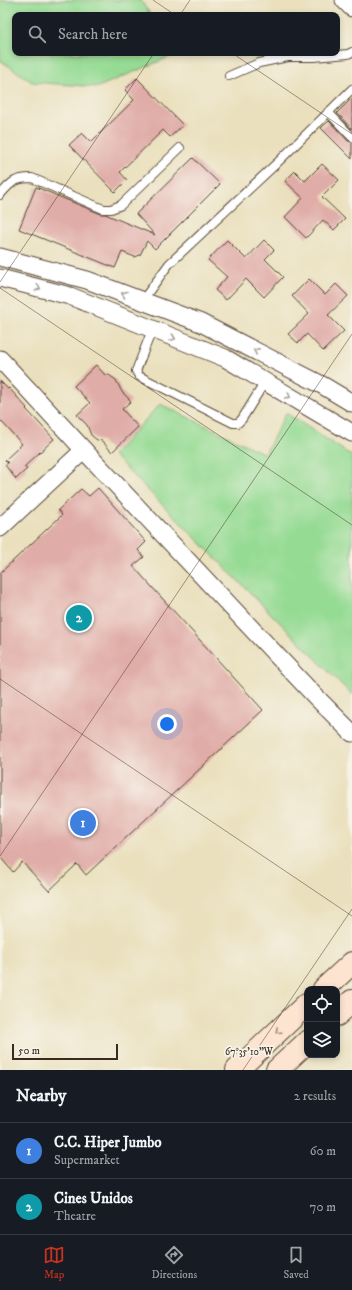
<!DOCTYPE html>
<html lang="en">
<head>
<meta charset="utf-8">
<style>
  :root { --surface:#171b24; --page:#242831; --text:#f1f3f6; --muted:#9ea1a6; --line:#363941; --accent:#c8321e }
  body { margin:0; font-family:"IM FELL DW Pica",serif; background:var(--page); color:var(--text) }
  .controls { position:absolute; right:12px; bottom:12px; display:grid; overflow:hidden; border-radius:8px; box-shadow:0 2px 6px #0003 }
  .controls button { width:36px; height:36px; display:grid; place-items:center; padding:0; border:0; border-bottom:1px solid var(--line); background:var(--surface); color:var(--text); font:20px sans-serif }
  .scale { position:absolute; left:12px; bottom:10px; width:106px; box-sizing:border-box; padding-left:4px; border:2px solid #3b2a1e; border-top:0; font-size:11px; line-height:14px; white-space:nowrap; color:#3b2a1e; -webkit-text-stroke:3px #f7f3e8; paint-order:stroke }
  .you { position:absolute; left:167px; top:724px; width:14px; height:14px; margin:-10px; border:3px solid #fff; border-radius:50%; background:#1a73e8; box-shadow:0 0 0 6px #1a73e833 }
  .badge { display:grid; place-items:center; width:26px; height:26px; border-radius:50%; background:var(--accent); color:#fff; font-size:13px; font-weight:700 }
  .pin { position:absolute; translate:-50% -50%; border:2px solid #fff; box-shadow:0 1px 4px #0006 }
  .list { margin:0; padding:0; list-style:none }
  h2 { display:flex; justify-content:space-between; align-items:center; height:52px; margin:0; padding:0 16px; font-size:17px }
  h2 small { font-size:13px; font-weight:400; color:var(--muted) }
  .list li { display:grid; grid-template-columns:26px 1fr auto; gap:12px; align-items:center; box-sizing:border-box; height:56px; padding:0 16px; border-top:1px solid var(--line) }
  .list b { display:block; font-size:15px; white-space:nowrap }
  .list p { margin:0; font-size:13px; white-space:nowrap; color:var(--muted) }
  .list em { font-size:13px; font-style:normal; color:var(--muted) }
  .icon { flex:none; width:22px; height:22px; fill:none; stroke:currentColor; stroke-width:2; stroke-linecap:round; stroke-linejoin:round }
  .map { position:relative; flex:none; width:352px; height:1070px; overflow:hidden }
  .search { position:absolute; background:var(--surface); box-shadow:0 2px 6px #0003; left:12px; right:12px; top:12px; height:44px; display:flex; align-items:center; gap:10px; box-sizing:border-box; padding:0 14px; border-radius:8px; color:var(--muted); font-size:15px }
  .sheet { height:164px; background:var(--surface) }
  nav { display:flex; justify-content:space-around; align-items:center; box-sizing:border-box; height:56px; border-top:1px solid var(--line); background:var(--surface); font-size:11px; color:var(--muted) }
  nav a { display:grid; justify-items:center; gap:2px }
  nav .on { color:var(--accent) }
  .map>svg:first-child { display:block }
  .green { fill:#96db94; stroke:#688259 }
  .building { fill:#e0aca7 }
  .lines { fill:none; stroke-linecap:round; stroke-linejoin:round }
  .lane-casing { stroke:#554536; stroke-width:10 }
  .street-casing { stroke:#554536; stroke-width:19 }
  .secondary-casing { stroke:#554536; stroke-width:24 }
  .lane { stroke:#fff; stroke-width:8 }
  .street { stroke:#fff; stroke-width:17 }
  .secondary { stroke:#fde4d1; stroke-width:22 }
  .oneway { stroke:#a79f9a }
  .oneway2 { stroke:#9c8778 }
  .ticks { fill:none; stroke:#3b2a1e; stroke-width:1; stroke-opacity:0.45 }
  .ticks-label { font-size:10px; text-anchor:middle; fill:#3b2a1e; stroke:#f7f3e8; stroke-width:3.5; stroke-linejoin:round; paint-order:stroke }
</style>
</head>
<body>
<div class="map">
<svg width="352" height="1070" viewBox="0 0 352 1070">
  <rect width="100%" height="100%" fill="#f7f3e8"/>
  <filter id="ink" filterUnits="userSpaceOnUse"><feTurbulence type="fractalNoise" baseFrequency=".025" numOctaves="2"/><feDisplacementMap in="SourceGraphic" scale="8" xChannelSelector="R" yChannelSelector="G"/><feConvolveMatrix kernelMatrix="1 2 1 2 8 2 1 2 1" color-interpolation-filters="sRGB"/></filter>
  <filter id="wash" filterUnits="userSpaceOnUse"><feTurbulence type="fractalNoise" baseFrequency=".012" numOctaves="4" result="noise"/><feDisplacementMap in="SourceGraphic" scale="16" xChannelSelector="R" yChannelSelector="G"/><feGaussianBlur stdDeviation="0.9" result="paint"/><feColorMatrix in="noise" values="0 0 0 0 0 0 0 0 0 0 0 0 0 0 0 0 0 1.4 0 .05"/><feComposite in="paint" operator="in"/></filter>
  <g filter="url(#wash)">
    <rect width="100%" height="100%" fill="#eae0bd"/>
    <!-- green -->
    <g class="green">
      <polygon points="0,0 140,0 151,15 15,15 15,53 179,53 98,87 32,82 0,60"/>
      <polygon points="160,404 265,454 286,413 352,456 352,695 113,455"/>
    </g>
    <g id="blocks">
      <!-- building -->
      <g class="building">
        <polygon points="137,78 183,125 170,137 163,130 120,172 127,180 115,192 69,145 82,133 91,142 134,100 125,90"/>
        <polygon points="352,98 352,129 337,113"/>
        <polygon points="329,121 348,141 352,142 352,159 321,128"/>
        <polygon points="193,158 220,184 155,249 147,241 140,255 135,257 122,252 115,268 19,229 36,187 101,214 105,214 155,235 136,214"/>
        <polygon points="322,164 339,180 322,197 345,219 334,230 323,220 306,238 285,217 303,198 285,181 295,171 305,181"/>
        <polygon points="227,240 246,259 264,240 274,250 265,259 283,277 264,297 246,279 226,300 215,290 227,277 208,260"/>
        <polygon points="309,279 325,295 336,284 348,296 328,315 344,331 323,351 307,334 298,343 288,334 309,314 292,296"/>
        <polygon points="96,365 105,375 109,375 116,380 122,392 131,401 122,409 138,427 112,452 102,441 97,440 91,435 87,425 77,415 90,403 74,386"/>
        <polygon points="0,381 8,389 9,388 27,408 26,409 54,439 24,467 27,469 16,479 5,465 8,463 5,460 22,444 0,420"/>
        <polygon points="98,488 146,542 138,550 144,557 133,566 263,710 86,875 77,864 49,891 22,862 13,872 0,857 0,573 62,515 58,510 81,489 89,496"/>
      </g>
    </g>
  </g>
  <g filter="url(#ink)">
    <use href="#blocks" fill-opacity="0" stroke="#554536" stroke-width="1"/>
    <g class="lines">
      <!-- lane casing -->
      <g class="lane-casing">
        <g id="lane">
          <polyline points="229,76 259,63 288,57 314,57 348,54 352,52"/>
          <polyline points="328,112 352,137"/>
          <path d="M0,195C11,182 15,178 32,178L103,209H111L121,205L180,148"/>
          <polyline points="142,301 169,264 277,163 352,89"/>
          <polyline points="152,330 136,371 139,376 233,423 238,423 242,419 265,382"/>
        </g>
      </g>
      <!-- street casing -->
      <g class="street-casing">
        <g id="street">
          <polyline points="344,0 352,8"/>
          <polyline points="0,257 87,280 201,323 322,385 352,403"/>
          <polyline points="0,278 70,296 225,358 352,433"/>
          <polyline points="0,359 94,461 315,696 352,733"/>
          <polyline points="0,528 84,450"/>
        </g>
      </g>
      <!-- secondary casing -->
      <g class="secondary-casing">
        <g id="secondary">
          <polyline points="324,989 352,963"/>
          <polyline points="337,1015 352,1001"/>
          <polyline points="237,1070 307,1004"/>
          <polyline points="277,1070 307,1042"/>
        </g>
      </g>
      <!-- lane -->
      <use href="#lane" class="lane"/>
      <!-- street -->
      <use href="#street" class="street"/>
      <!-- secondary -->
      <use href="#secondary" class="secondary"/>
    </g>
    <!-- one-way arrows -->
    <defs><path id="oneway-chevron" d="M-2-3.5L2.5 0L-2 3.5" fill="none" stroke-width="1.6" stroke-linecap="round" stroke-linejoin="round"/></defs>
    <g class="oneway">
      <use href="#oneway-chevron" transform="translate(38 288) rotate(14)"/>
      <use href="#oneway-chevron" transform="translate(124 294) rotate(-159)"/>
      <use href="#oneway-chevron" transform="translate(173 338) rotate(21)"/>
      <use href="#oneway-chevron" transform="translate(256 351) rotate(-153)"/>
      <use href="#oneway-chevron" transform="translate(288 396) rotate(30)"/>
    </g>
    <use class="oneway2" href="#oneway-chevron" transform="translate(278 1031) rotate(138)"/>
  </g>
  <!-- ticks -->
  <path class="ticks" d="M153,0L175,15M180,15L190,0M232,53L352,134M0,282L154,53M0,288L352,525M0,679L352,916M0,856L352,334M243,1070L352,909"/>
  <g class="ticks-label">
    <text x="249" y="1055">67°35'10"W</text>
  </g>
</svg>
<div class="controls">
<button><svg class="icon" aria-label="locate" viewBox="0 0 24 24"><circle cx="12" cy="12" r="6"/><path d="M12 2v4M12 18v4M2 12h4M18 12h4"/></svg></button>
<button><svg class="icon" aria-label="layers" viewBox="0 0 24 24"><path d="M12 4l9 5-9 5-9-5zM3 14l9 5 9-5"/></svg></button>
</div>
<div class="scale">50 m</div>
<div class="you"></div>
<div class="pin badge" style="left:83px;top:823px;background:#3f7fe0">1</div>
<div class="pin badge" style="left:79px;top:618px;background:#0f9aa8">2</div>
<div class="search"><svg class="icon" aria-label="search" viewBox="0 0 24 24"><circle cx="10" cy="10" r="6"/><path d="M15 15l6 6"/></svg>Search here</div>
</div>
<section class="sheet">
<h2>Nearby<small>2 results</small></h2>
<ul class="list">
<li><span class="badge" style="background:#3f7fe0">1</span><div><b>C.C. Hiper Jumbo</b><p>Supermarket</p></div><em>60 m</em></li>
<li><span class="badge" style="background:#0f9aa8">2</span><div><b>Cines Unidos</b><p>Theatre</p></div><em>70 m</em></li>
</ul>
</section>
<nav>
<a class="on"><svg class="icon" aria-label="map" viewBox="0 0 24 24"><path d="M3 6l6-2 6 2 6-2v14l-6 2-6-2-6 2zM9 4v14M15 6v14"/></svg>Map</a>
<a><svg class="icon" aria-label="directions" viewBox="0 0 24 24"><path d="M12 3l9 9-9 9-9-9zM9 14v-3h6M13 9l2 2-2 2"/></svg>Directions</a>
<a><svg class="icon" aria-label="saved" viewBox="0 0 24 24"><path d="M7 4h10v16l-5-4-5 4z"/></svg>Saved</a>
</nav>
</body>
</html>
